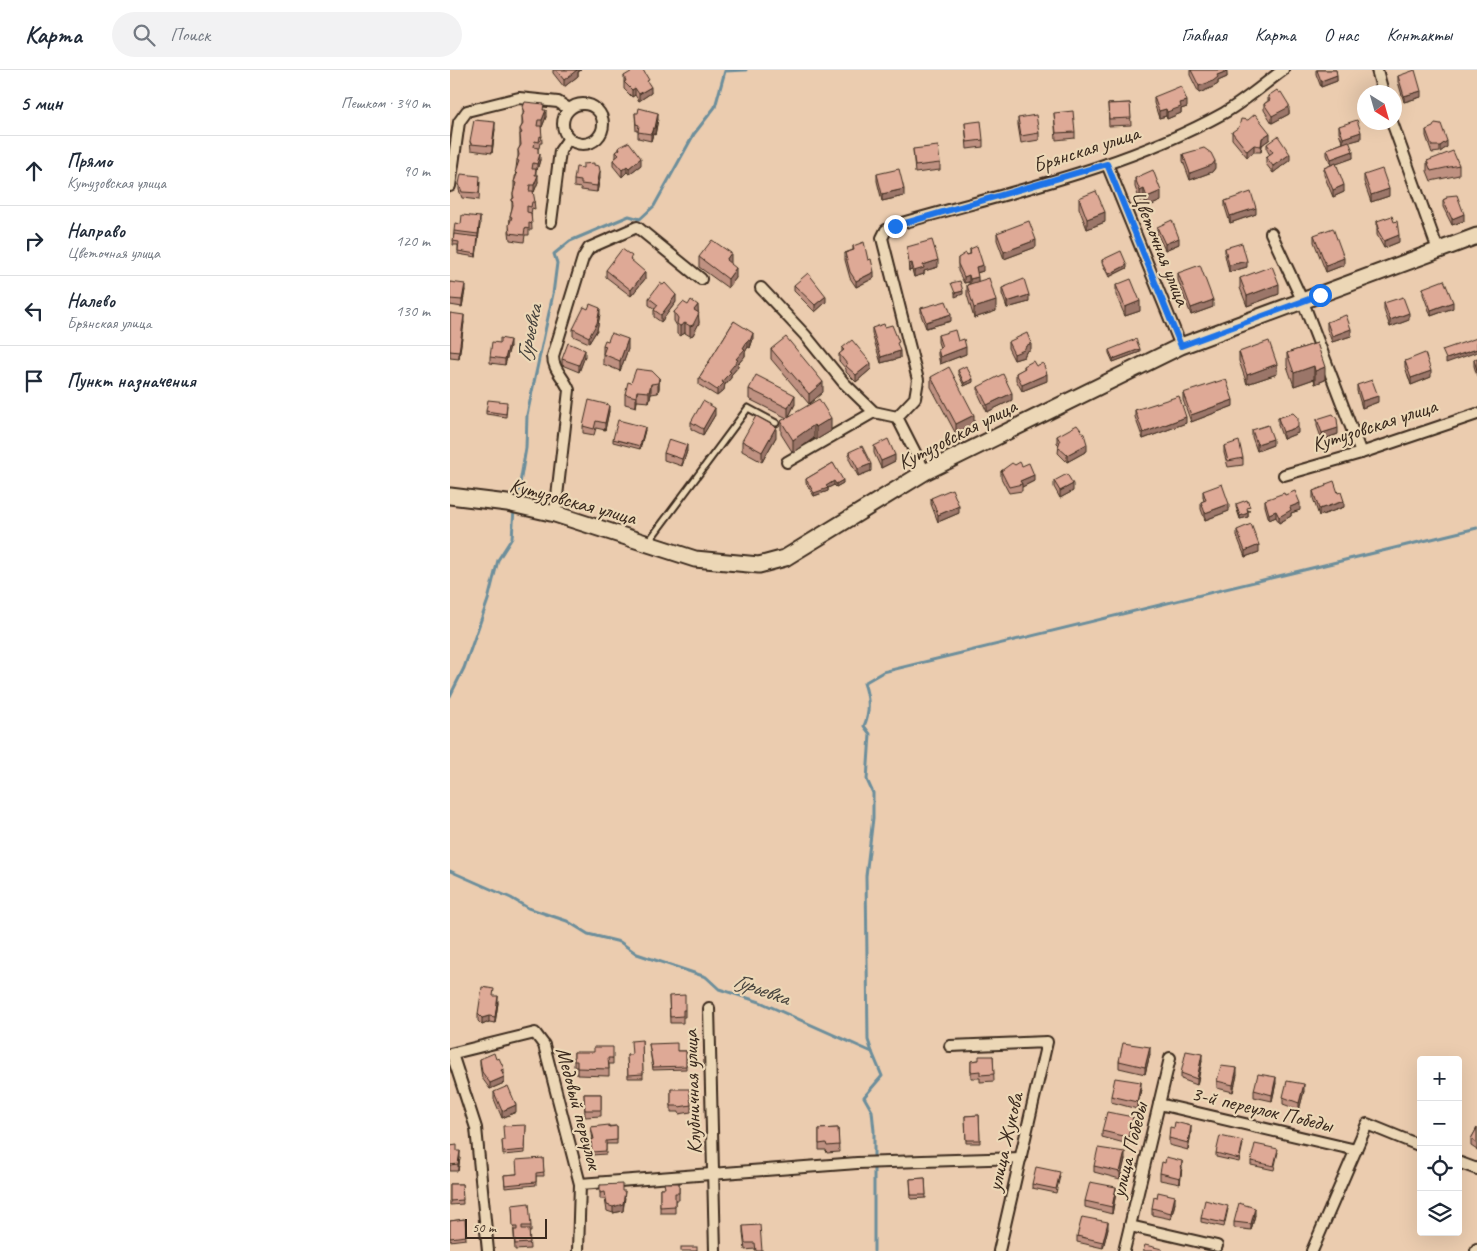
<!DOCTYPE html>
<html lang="ru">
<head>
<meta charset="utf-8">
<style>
  :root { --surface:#fff; --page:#f2f2f3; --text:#1f2937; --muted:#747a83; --line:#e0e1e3 }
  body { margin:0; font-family:Caveat,sans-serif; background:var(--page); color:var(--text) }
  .controls { position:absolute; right:15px; bottom:15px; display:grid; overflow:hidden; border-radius:5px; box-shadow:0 5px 20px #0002 }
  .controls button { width:45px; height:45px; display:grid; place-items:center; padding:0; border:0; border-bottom:1px solid var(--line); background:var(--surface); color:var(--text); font:25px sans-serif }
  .compass { position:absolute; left:907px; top:15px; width:45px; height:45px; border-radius:50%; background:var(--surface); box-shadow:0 5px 20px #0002; rotate:143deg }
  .scale { position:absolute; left:15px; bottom:12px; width:82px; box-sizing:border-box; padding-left:5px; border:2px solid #3b2a1e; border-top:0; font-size:14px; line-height:18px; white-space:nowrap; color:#3b2a1e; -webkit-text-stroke:4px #ecd7b6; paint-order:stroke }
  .stop { position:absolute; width:15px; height:15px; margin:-11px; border:4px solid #1a73e8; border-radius:50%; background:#fff }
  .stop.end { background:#1a73e8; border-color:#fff; box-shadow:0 1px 5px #0008 }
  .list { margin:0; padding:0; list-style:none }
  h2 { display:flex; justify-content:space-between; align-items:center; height:65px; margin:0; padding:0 20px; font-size:21px }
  h2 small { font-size:16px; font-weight:400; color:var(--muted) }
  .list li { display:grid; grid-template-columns:32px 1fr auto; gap:15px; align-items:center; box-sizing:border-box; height:70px; padding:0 20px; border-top:1px solid var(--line) }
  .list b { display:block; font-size:19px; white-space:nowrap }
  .list p { margin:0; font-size:16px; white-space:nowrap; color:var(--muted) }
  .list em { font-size:16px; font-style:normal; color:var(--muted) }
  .icon { flex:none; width:28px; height:28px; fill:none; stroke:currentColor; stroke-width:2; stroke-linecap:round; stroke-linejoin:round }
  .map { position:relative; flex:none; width:1027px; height:1181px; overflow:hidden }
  header { display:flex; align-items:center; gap:30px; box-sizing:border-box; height:70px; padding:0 25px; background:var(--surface); border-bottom:1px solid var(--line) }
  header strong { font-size:24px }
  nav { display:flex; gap:28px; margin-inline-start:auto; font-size:18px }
  .search { width:350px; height:45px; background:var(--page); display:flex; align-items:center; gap:12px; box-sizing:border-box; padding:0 18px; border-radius:28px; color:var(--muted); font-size:19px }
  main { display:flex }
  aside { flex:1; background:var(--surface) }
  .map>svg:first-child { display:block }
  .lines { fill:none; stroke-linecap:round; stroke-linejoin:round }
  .stream { stroke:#6c8e9b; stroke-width:3 }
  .lane-casing { stroke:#3b2a1e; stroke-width:9 }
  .street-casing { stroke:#3b2a1e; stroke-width:14 }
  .secondary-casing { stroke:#3b2a1e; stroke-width:19 }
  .lane { stroke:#ecd7b6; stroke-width:5 }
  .street { stroke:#ecd7b6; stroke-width:10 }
  .secondary { stroke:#ecd7b6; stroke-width:15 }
  .wall { fill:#bf9181; stroke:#3b2a1e }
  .shaded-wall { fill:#9b7669; stroke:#3b2a1e }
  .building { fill:#dea996; stroke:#3b2a1e }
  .route { stroke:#1a73e8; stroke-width:6 }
  .labels { text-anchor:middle; stroke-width:4.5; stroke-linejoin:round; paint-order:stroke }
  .street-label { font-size:21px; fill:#3b2a1e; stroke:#ecd7b6 }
  .water-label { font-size:22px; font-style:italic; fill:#47433d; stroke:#ecd7b6 }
</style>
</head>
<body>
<header>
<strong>Карта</strong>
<div class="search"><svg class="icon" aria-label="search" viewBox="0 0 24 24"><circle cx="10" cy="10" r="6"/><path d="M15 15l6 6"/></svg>Поиск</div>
<nav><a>Главная</a><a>Карта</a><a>О нас</a><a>Контакты</a></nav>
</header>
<main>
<aside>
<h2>5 мин<small>Пешком · 340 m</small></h2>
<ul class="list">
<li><svg class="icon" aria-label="ahead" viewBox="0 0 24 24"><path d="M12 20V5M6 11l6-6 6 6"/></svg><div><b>Прямо</b><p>Кутузовская улица</p></div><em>90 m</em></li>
<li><svg class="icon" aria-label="right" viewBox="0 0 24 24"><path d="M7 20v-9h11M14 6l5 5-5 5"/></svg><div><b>Направо</b><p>Цветочная улица</p></div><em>120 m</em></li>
<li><svg class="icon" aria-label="left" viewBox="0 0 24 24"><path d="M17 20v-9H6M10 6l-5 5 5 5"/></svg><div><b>Налево</b><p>Брянская улица</p></div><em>130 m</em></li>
<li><svg class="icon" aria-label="arrive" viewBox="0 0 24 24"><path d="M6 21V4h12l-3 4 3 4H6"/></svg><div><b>Пункт назначения</b></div></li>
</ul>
</aside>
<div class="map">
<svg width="1027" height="1181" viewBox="0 0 1027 1181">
  <rect width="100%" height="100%" fill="#ebccaf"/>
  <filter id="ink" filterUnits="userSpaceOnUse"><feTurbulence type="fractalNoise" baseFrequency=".02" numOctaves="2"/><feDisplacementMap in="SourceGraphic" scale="10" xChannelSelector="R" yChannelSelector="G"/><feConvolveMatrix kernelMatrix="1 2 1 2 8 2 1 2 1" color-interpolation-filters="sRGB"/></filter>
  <g filter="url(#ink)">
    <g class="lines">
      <!-- stream -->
      <g class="stream">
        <polyline points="67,431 76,378 77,345 103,224 107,193 104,184 120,171 179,146 190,149 204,136 244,64 265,37 275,1 296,0"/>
        <polyline points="0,626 14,598 38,530 48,490 62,468 64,439"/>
        <polyline points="0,801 61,828 78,838 117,851 138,864 170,872 187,884 256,907 269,919 310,932 422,982 432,1006 414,1027 422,1041 424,1061 424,1181"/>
        <path d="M422,982L418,970L416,806L423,748V723L417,710L420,664L414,656C420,643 419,627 414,613L433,602L1027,458"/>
      </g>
      <!-- lane casing -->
      <g class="lane-casing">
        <polyline id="lane" points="199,471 298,338 326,353"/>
      </g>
      <!-- street casing -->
      <g class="street-casing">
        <g id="street">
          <polyline points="927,0 933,22"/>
          <circle cx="133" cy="54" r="20"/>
          <polyline points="942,52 988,180"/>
          <polyline points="657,94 731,276"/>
          <polyline points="0,116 9,52 17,41 69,28 108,32 119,39"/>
          <polyline points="101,152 110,81 119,68"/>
          <polyline points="821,163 853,232 911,383"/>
          <path d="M311,218L355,265L394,313L424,342L447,347L465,328L468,310L432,168L436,160L445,155C556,123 673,99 774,43C795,31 814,14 833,0"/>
          <polyline points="447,347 475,402"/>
          <polyline points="337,392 424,342"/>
          <polyline points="834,405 911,383 1027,344"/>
          <path d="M105,444L119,320C114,307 103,300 103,286L133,188L139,178L187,157L251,209"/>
          <polyline points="259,938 265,1181"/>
          <polyline points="500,976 597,972 549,1181"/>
          <polyline points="0,984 85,963 94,975 130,1114 128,1181"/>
          <polyline points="2,984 26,1058 38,1181"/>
          <polyline points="709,1034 906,1080"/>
          <polyline points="1008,1092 1027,1099"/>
          <polyline points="130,1114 407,1093 571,1088"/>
          <polyline points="680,1156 767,1176"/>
          <polyline points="674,1181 720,988"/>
          <polyline points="862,1181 917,1054 971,1076"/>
          <polyline points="1026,1181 1027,1179"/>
        </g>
      </g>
      <!-- secondary casing -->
      <g class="secondary-casing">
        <polyline id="secondary" points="0,426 57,433 105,444 245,489 309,495 335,488 475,402 731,276 1027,166"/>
      </g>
      <!-- lane -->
      <use href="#lane" class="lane"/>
      <!-- street -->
      <use href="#street" class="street"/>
      <!-- secondary -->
      <use href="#secondary" class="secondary"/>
    </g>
    <!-- wall -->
    <g class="wall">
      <polygon points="103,0 131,0 128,2 128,6 114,17 103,3"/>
      <polygon points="740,0 776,0 777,7 768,11 768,14 763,17 749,23 740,5"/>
      <polygon points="866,0 886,0 887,11 871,17 866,4"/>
      <polygon points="174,6 199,14 201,23 189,31 185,25 182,27 174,19"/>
      <polygon points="948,6 971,27 954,32 948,12"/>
      <polygon points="818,26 839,41 839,44 822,53 814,40 814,34 818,31"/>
      <polygon points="704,27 737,37 731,39 731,43 717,49 716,46 709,48 704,33"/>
      <polygon points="680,33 681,55 659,56 658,34"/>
      <polygon points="73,37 94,40 96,47 92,57 91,57 92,73 90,73 89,78 88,78 88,83 90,90 87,100 86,100 86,105 88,112 84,122 83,122 85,139 82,138 81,144 81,143 82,160 79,160 79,165 75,165 74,172 60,170 59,162 60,146 62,138 62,129 63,129 63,124 64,118 64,112 65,108 67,90 68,88 68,80 70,76 70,59 72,55 72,46 73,44"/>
      <polygon points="185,43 208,49 205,65 203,64 201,71 188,68 188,61 186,61"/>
      <polygon points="604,43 625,62 625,68 606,70"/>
      <polygon points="568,48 589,63 589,70 571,73 568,55"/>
      <polygon points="515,53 533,70 533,77 517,79"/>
      <polygon points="889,56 911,69 899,72 903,88 886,94 894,122 883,127 874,105 874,98 881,95 877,85 877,79 893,73 889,63"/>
      <polygon points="45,59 42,83 21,80 20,71"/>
      <polygon points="976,60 997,77 990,82 982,83 976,66"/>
      <polygon points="782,62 820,69 812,75 811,82 804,82 797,87 782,69"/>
      <polygon points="817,74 840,90 823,103 816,94 816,87 820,85 817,80"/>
      <polygon points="169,77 191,95 179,104 177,102 172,107 163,96 163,90 166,87 166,82 169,80"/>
      <polygon points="463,79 490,93 490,100 465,103"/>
      <polygon points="733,84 765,98 762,102 740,110 733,91"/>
      <polygon points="977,91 1009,95 1009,105 981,111 977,101"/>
      <polygon points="144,95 150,108 147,122 131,120 131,118 124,117 124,110 133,98"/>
      <polygon points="427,104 454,126 432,131 427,111"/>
      <polygon points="914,105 939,126 921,132 914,112"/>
      <polygon points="685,108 711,131 697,137 694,129 690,131 685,117"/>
      <polygon points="30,112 29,130 12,128 9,120 9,114"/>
      <polygon points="629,128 655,152 637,159 629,138"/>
      <polygon points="997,128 1014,151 1002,155 993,137 993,130"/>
      <polygon points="775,131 806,144 780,153 775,137"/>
      <polygon points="927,151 949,172 934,178 927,165"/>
      <polygon points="11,154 30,154 26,187 8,184 8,175 3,175 4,161"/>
      <polygon points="707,157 729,174 715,180 707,163"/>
      <polygon points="547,163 586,177 554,189 547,170"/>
      <polygon points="864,165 894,195 876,202 864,172"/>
      <polygon points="403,176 418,190 424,208 406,217 400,208 395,190 395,183 403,180"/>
      <polygon points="457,177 488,197 474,201 474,204 464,207 462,200 459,201"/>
      <polygon points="775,178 797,197 779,202 775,185"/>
      <polygon points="520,179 533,201 527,203 528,212 546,241 524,248 517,225 517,215 519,215 519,212 514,213 508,201 508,188 520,184"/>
      <polygon points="249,187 281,193 286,208 278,218 249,197"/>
      <polygon points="652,190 677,198 659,207 652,193"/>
      <polygon points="182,191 195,209 181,226 156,207 156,200"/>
      <polygon points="728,203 763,237 741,245 728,210"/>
      <polygon points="790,208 829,224 797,236 790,218"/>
      <polygon points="0,212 15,220 12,237 0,235"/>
      <polygon points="344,215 376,232 365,242 344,221"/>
      <polygon points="666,215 690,241 675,246 666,225"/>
      <polygon points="552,218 579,232 557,238 552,224"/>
      <polygon points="973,218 1003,238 981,246 973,224"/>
      <polygon points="199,228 226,232 211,252 204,247 204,240 205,239 199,235"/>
      <polygon points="934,233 959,250 940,257 934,240"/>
      <polygon points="471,238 501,251 476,258 471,245"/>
      <polygon points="138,239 150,244 147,260 139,273 123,266 123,259"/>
      <polygon points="224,242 248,243 249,253 243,265 240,266 235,263 230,266 227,264 227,256 224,251"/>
      <polygon points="0,243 14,252 9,289 0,288"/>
      <polygon points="284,251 303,269 300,278 298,277 295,282 295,286 288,294 288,297 281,305 281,308 274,316 274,320 267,326 249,315 249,308"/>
      <polygon points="877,252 901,266 882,272 877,259"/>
      <polygon points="422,258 449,279 450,288 431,293 422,264"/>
      <polygon points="488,265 508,271 516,284 490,294 488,285 488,279 490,278 488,272"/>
      <polygon points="558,272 581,279 576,282 574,287 564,290 558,278"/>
      <polygon points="867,273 875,310 865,314 864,309 844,316 837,296 837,283"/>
      <polygon points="153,275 178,279 170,301 153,294"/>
      <polygon points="60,276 55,295 40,293 40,287"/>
      <polygon points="392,278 421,299 406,312 396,302 396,299 389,291 389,284 392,282"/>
      <polygon points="321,279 373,322 359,334 321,289"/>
      <polygon points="659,280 690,282 663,292 659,283"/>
      <polygon points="789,282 827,304 797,314 789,291"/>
      <polygon points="135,286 129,302 112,295 112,289"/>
      <polygon points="1027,288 1027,306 1024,296 1024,290"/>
      <polygon points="955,291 981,307 961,315 955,297"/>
      <polygon points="574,296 597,311 572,321 566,310 566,303 574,299"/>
      <polygon points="508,300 523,312 514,316 508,303"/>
      <polygon points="481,307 524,355 506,364 481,317"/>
      <polygon points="209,308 209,318 208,323 201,324 199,332 187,331 186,337 175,334 175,324 181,313"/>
      <polygon points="907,315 928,332 912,338 907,321"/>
      <polygon points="528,317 562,330 537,342 528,323"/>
      <polygon points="299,319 345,334 339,346 381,361 366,370 364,368 343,383 331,364 331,351 337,348 299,329"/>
      <polygon points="733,323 783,336 741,352 733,330"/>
      <polygon points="57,335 56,347 36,344 36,341"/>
      <polygon points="685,340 736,353 693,369 685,347"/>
      <polygon points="159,341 155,360 146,358 144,365 133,363 133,356"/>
      <polygon points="265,345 253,365 241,359 241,352"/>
      <polygon points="828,348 848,363 833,369 828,355"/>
      <polygon points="867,349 888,364 872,370 867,356"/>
      <polygon points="195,360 190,379 163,372 163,369"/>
      <polygon points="802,360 823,375 807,381 802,367"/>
      <polygon points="607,366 637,381 617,392 608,383 609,375 607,373"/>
      <polygon points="326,367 312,392 292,381 292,371"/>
      <polygon points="424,376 445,391 431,398 424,383"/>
      <polygon points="774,376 793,388 793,395 778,397 774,383"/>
      <polygon points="237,381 232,396 214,390 214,383"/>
      <polygon points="399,382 421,401 408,406 399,389"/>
      <polygon points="383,393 393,413 386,417 384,415 378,418 378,421 364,426 356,413 356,409"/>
      <polygon points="565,395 572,396 584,411 572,417 572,421 559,423 551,408 551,401"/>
      <polygon points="604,411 623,421 610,428 604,417"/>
      <polygon points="876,414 894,437 869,446 863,428 863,421 876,417"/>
      <polygon points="753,421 779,441 755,450 751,439 751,432 754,431 753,427"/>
      <polygon points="835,425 850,440 841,443 841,446 829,453 826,447 819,450 815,436 815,430"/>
      <polygon points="481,428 509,443 488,452 481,434"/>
      <polygon points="786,434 800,441 798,441 798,447 790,449 786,437"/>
      <polygon points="787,460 809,482 795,487 787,466"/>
      <polygon points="44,926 48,933 45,953 39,952 32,955 28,951 28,944"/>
      <polygon points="219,926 235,940 235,947 233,947 233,953 220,953"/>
      <polygon points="192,970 193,1008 178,1008 177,985 182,985"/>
      <polygon points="199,974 227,981 236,981 236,999 203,1000"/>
      <polygon points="124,982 163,988 163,994 159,994 159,1006 127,1005 127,997 124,997"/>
      <polygon points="700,984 695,1004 669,998 669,991"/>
      <polygon points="543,986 544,1011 530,1012 530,1008 521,1008 521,991 529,990"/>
      <polygon points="30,989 54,1005 54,1013 40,1019 32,1008 30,995"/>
      <polygon points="752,991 747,1015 731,1009 731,1003"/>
      <polygon points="787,1005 783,1022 767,1018 767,1011"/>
      <polygon points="826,1013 822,1031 804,1027 804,1020"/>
      <polygon points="221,1019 241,1035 241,1042 229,1044 229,1042 221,1042"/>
      <polygon points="691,1019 687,1039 661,1032 661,1026"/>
      <polygon points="854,1021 849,1040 833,1034 833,1027"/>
      <polygon points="44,1022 66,1042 52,1048 44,1029"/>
      <polygon points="134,1024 151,1024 151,1046 135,1047"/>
      <polygon points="529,1045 530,1073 516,1073 515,1046"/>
      <polygon points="683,1054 678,1074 652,1067 652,1061"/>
      <polygon points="76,1055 75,1083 53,1085 52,1070 54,1070"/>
      <polygon points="167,1056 167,1074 156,1074 156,1084 142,1085 141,1070 143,1070 141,1057"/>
      <polygon points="388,1058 389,1082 377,1083 376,1080 369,1080 369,1059"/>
      <polygon points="1027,1058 1027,1080 1021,1076 1021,1069"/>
      <polygon points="741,1063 738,1080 719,1075 719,1068"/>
      <polygon points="793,1074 789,1092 766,1087 766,1083"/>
      <polygon points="0,1076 7,1081 10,1088 8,1101 0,1101"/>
      <polygon points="828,1082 824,1100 801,1095 801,1091"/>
      <polygon points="93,1088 94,1106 86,1106 86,1115 55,1118 54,1105 66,1104"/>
      <polygon points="675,1089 670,1109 644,1102 644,1096"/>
      <polygon points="732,1097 730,1114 710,1110 710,1103"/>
      <polygon points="610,1106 606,1123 582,1118 582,1114"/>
      <polygon points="475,1108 476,1128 461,1129 460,1109"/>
      <polygon points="229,1113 229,1130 225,1130 225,1143 210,1143 210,1118 215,1118"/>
      <polygon points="0,1114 12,1114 13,1134 0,1135"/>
      <polygon points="150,1115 172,1121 175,1128 173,1141 163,1143 157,1141 155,1129 150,1129"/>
      <polygon points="666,1123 662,1144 635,1137 635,1131"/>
      <polygon points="725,1133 721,1149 702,1145 702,1138"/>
      <polygon points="62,1135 81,1156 81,1162 79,1162 80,1179 65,1180"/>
      <polygon points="778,1139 774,1157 751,1152 751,1148"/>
      <polygon points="805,1145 801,1160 784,1158 784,1152"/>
      <polygon points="15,1149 16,1169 0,1171 0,1151"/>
      <polygon points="293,1156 312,1181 305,1179 295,1180 293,1163"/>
      <polygon points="658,1158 653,1178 627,1172 627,1166"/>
    </g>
    <!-- shaded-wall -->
    <g class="shaded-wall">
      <polygon points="126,0 131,0 128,2 128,6 114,17 114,10"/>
      <polygon points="777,1 777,7 768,11 768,14 763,17 749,23 749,16 767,5"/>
      <polygon points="887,5 887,11 871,17 871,11"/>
      <polygon points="201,17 201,23 189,31 189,24"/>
      <polygon points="185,18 185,25 182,27 182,20"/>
      <polygon points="971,21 971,27 954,32 954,26"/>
      <polygon points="737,31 737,37 731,39 731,43 717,49 717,42 730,33"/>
      <polygon points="839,35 839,44 822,53 822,46"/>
      <polygon points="716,39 716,46 709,48 709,41"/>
      <polygon points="96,40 96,47 92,57 92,50"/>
      <polygon points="208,43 208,49 205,65 205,58"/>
      <polygon points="45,52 45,59 42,83 42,76"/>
      <polygon points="203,58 203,64 201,71 201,64"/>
      <polygon points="911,62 911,69 893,74 893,68"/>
      <polygon points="820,63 820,69 812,75 811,82 812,68"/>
      <polygon points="997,71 997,77 990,82 990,76"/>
      <polygon points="804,75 804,82 797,87 797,81"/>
      <polygon points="903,81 903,88 881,96 881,89"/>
      <polygon points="90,84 90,90 87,100 87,94"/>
      <polygon points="840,84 840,90 823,103 823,96"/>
      <polygon points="191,88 191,95 179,104 179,98"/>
      <polygon points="765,91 765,98 762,102 740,110 740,103"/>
      <polygon points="177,96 177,102 172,107 172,100"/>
      <polygon points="150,101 150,108 147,122 147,116"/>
      <polygon points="88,105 88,112 84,122 84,115"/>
      <polygon points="894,115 894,122 883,127 883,120"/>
      <polygon points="454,119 454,126 432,131 432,124"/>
      <polygon points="694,119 694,129 690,131 690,121"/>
      <polygon points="939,119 939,126 921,132 921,125"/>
      <polygon points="711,121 711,131 697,137 697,127"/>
      <polygon points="806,138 806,144 780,153 780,146"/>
      <polygon points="655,142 655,152 637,159 637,149"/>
      <polygon points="1014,144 1014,151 1002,155 1002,149"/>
      <polygon points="30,147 30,154 26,187 26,184"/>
      <polygon points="949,165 949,172 934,178 934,171"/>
      <polygon points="729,168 729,174 715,180 715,174"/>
      <polygon points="586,170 586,177 554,189 554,182"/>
      <polygon points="281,183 281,193 276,200 276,190"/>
      <polygon points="894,188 894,195 876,202 876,195"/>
      <polygon points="488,190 488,197 474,201 474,204 464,207 464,201 473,195"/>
      <polygon points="797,191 797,197 779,202 779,195"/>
      <polygon points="462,193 462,200 459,201 459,194"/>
      <polygon points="533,195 533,201 526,203 526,197"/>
      <polygon points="677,195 677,198 659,207 659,204"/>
      <polygon points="286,198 286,208 278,218 278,209"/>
      <polygon points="195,202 195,209 181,226 181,220"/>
      <polygon points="424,202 424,208 406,217 406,211"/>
      <polygon points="519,205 519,212 514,213 514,207"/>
      <polygon points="528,207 528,213 520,216 520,209"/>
      <polygon points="15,214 15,220 12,237 12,230"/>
      <polygon points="829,214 829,224 797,236 797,226"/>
      <polygon points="513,221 513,224 505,227 505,223"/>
      <polygon points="226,225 226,232 211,252 211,245"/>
      <polygon points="579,225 579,232 557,238 557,232"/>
      <polygon points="376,226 376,232 365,242 365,235"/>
      <polygon points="763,230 763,237 741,245 741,238"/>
      <polygon points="546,231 546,241 524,248 524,238"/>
      <polygon points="690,231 690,241 675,246 675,237"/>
      <polygon points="1003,232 1003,238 981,246 981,240"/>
      <polygon points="248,235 249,253 243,265 240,266 240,256 244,240"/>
      <polygon points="150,238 150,244 147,260 139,273 139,267"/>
      <polygon points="959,243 959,250 940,257 940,250"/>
      <polygon points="501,244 501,251 476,258 476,252"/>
      <polygon points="14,245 14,252 9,289 9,282"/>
      <polygon points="235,253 235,263 230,266 230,256"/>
      <polygon points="901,259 901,266 882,272 882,266"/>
      <polygon points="303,263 303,269 300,278 300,271"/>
      <polygon points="178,269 178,279 170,301 170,291"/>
      <polygon points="60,270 60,276 55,295 55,289"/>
      <polygon points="298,270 298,277 295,282 295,286 288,294 288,297 281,305 281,308 275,314 274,320 267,326 267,320"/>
      <polygon points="581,273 581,279 576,282 574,287 564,290 564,284 576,276"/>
      <polygon points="516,277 516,284 490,294 490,287"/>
      <polygon points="690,279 690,282 663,292 663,289"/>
      <polygon points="1027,279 1027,282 996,293 996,289"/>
      <polygon points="135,280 135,286 129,302 129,295"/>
      <polygon points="450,281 450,288 431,293 431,287"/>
      <polygon points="421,293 421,299 406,312 406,305"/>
      <polygon points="827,294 827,304 797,314 797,305"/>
      <polygon points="864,296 864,309 844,316 844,303"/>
      <polygon points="875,297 875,310 865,314 865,301"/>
      <polygon points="981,301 981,307 961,315 961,308"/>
      <polygon points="597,304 597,311 572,321 572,315"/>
      <polygon points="209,308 209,318 208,323 208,313"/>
      <polygon points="523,309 523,312 514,316 514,313"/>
      <polygon points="373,312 373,322 359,334 359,324"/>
      <polygon points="201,314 201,324 199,332 199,322"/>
      <polygon points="187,321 187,331 186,337 186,327"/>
      <polygon points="562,323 562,330 537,342 537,335"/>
      <polygon points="345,325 345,334 338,348 338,338"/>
      <polygon points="928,326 928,332 912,338 912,331"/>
      <polygon points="783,330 783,336 741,352 741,345"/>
      <polygon points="159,335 159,341 155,360 155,353"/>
      <polygon points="265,338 265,345 253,365 253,359"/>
      <polygon points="524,345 524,355 506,364 506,354"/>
      <polygon points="736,347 736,353 693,369 693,363"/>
      <polygon points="381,348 381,361 366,370 366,357"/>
      <polygon points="364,355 364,368 343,383 343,370"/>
      <polygon points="195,357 195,360 190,379 190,376"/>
      <polygon points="326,357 326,367 312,392 312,382"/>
      <polygon points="848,357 848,363 833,369 833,362"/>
      <polygon points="888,358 888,364 872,370 872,363"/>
      <polygon points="823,369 823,375 807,381 807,374"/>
      <polygon points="637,374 637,381 617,392 617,385"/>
      <polygon points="237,375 237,381 232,396 232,389"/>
      <polygon points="445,385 445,391 431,398 431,391"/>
      <polygon points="421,394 421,401 408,406 408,399"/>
      <polygon points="584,405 584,411 572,417 572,414 570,411"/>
      <polygon points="393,410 393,413 386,417 386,414"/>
      <polygon points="384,411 384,415 378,418 378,421 364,426 364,423"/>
      <polygon points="623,414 623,421 610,428 610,421"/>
      <polygon points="894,431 894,437 869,446 869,439"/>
      <polygon points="850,433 850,440 841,443 841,446 829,453 829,447 840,437"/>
      <polygon points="779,434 779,441 755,450 755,443"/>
      <polygon points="509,436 509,443 488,452 488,445"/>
      <polygon points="826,441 826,447 819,450 819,444"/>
      <polygon points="798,443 798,447 790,449 790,446"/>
      <polygon points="809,475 809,482 795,487 795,481"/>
      <polygon points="48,926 48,933 45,953 45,947"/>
      <polygon points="39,946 39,952 32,955 32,948"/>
      <polygon points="700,977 700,984 695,1004 695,997"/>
      <polygon points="752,984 752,991 747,1015 747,1009"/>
      <polygon points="787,998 787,1005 783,1022 783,1015"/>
      <polygon points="54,999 54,1005 51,1007 51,1000"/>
      <polygon points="54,1007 54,1013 40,1019 40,1013"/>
      <polygon points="826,1007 826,1013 822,1031 822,1025"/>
      <polygon points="691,1012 691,1019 687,1039 687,1032"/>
      <polygon points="854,1014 854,1021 849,1040 849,1033"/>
      <polygon points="66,1035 66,1042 52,1048 52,1041"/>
      <polygon points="683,1047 683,1054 678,1074 678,1067"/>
      <polygon points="741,1056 741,1063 738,1080 738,1073"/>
      <polygon points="10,1081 10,1088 8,1101 8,1094"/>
      <polygon points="675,1082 675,1089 670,1109 670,1102"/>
      <polygon points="732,1091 732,1097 730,1114 730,1108"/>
      <polygon points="666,1117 666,1123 662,1144 662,1137"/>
      <polygon points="175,1121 173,1141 163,1143 163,1137"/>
      <polygon points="725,1126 725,1133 721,1149 721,1143"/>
      <polygon points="805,1138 805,1145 801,1160 801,1154"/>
      <polygon points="658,1152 658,1158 653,1178 653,1172"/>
    </g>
    <!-- building -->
    <g class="building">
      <polygon points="106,0 127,0 114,10"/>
      <polygon points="184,0 193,0 199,10 197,11 201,17 189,24 185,18 182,20 174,12 176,11 174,6"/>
      <polygon points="741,0 776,0 777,1 767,5 768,7 763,11 749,16"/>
      <polygon points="867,0 886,0 887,5 871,11"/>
      <polygon points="965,0 971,21 954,26 948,6"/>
      <polygon points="731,16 737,31 730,33 731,37 717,42 716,39 709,41 704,27"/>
      <polygon points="827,20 829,23 831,22 839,35 839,37 822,46 814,34 820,30 818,26"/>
      <polygon points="75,32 94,34 93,40 96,40 92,50 88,50 87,56 91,56 92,67 90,66 89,72 85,71 84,77 88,78 88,83 90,84 87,94 83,93 82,99 86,99 85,105 88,105 84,115 80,115 79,121 83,121 85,132 82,132 81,137 77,136 77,142 81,143 82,154 79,153 79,159 75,158 74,165 60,163 59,155 62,147 60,146 63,135 62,129 64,128 63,124 66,113 64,112 67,104 65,102 69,91 67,90 69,85 68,80 71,75 70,64 72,63 70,59 73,54 72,46 75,42 73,37"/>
      <polygon points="680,33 681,48 659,49 658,34"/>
      <polygon points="189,38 208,43 205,58 203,58 201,64 188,62 189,55 186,54 185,43 188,43"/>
      <polygon points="623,41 625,62 606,63 604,43"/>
      <polygon points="805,44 820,63 812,68 811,76 804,75 797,81 782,62 789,57 791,49 798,50"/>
      <polygon points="586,45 589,63 571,66 568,48"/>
      <polygon points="24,50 45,52 42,76 21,74 20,71"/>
      <polygon points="907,50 911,62 893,68 889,56"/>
      <polygon points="531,51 533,70 517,72 515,53"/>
      <polygon points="985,53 991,54 997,71 990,76 982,76 976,60 983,57"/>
      <polygon points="828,66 840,84 823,96 816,87 823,82 817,74"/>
      <polygon points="899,71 903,81 881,89 877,79"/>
      <polygon points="179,72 191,88 179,98 177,96 172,100 163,90 169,85 166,82 170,79 169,77"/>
      <polygon points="488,76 490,93 465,96 463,79"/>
      <polygon points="754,78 761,83 765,91 762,95 740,103 733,84"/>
      <polygon points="1003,81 1009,95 981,101 977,91"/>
      <polygon points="144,93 144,95 149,96 150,101 147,116 131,114 131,111 124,110 126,97 133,98 133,94"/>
      <polygon points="886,93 894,115 883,120 874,98"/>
      <polygon points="449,99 454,119 432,124 427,104"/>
      <polygon points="932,99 939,119 921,125 914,105"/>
      <polygon points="703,100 711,121 697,127 694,119 690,121 685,108"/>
      <polygon points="11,104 30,106 29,123 12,122 9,114"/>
      <polygon points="646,121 655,142 637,149 629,128"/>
      <polygon points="801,122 806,138 780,146 775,131"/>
      <polygon points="1007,125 1014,144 1002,149 993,130 997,128 997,126"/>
      <polygon points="12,145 30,147 28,164 4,161 5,153 11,154"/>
      <polygon points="942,146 944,152 947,151 949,165 934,171 927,159 929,158 927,151"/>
      <polygon points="722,150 729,168 715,174 707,157"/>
      <polygon points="579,151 586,170 554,182 547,163"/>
      <polygon points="883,158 894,188 876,195 864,165"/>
      <polygon points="4,164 28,167 26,184 8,181 9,172 3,171"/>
      <polygon points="262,170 281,183 276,190 286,198 278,209 249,187"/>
      <polygon points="482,170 488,190 473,195 474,198 464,201 462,193 459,194 457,177"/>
      <polygon points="414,172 418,190 421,189 424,202 406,211 400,202 395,183 404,180 403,176"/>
      <polygon points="792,173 797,191 779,195 775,178"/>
      <polygon points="527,176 533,195 526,197 528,207 520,209 519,205 514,207 508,194 508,188 516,183 517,185 521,184 520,179"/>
      <polygon points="172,179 182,186 180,189 195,202 181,220 156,200"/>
      <polygon points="671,181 677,195 659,204 652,190"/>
      <polygon points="750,195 763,230 741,238 728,203"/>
      <polygon points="822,196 829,214 797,226 790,208"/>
      <polygon points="358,203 376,226 365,235 344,215"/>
      <polygon points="539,208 546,231 524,238 517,215"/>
      <polygon points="574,209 579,225 557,232 552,218"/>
      <polygon points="681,209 690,231 675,237 666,215"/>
      <polygon points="994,210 1003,232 981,240 973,218"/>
      <polygon points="510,211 513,221 505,223 501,213"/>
      <polygon points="0,212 15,214 12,230 0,229"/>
      <polygon points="210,213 213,215 215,213 226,225 211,245 204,240 208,235 199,228"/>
      <polygon points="953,227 959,243 940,250 934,233"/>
      <polygon points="241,230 248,235 244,240 249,243 243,255 240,256 235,253 230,256 227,254 228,248 224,242 233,232 238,235"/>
      <polygon points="496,231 501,244 476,252 471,238"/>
      <polygon points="140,234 150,238 147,253 139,267 123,259 134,237 138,239"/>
      <polygon points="0,243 14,245 9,282 0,281"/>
      <polygon points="896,245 901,259 882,266 877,252"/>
      <polygon points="284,251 303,263 300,271 298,270 293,278 295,279 286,289 288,290 279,301 281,302 275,308 272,312 274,313 267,320 249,308"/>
      <polygon points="434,254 435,257 442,255 449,272 447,273 450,281 431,287 422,258"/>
      <polygon points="505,260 508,271 514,269 516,277 490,287 488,279 492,277 488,265"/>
      <polygon points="161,263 178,269 170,291 153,284 156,276 153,275 155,270 158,271"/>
      <polygon points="577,263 581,273 576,276 574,280 564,284 558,272"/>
      <polygon points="336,267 373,312 359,324 321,279"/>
      <polygon points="50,268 60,270 55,289 40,287 42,272 50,273"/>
      <polygon points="1027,268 1027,279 996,289 992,280"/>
      <polygon points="686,269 690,279 663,289 659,280"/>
      <polygon points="402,270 421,293 406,305 396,296 397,294 389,284 394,280 392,278"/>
      <polygon points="819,271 827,294 797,305 789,282"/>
      <polygon points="118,273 135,280 129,295 112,289"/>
      <polygon points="867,273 875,297 865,301 864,296 844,303 837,283"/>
      <polygon points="975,283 981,301 961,308 955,291"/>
      <polygon points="1027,288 1027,300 1024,290"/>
      <polygon points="583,291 586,296 593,293 597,304 572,315 566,303 575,298 574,296"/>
      <polygon points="516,296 523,309 514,313 508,300"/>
      <polygon points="499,297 524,345 506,354 481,307"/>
      <polygon points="186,299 202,301 209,308 208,313 201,314 199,322 187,321 186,327 175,324 178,312 181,313"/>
      <polygon points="553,304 562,323 537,335 528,317"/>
      <polygon points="306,305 345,325 338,338 299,319"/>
      <polygon points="776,309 783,330 741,345 733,323"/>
      <polygon points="922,310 928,326 912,331 907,315"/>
      <polygon points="729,326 736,347 693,363 685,340"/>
      <polygon points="369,329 381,348 366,357 364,355 343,370 331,351"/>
      <polygon points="38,330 57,332 56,344 36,341"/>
      <polygon points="139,330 159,335 155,353 146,351 144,359 133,356"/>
      <polygon points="253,331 265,338 253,359 241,352"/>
      <polygon points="843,343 848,348 848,357 833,362 828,348"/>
      <polygon points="883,344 887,349 888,358 872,363 867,349"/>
      <polygon points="306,346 326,357 312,382 292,371"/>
      <polygon points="168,350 195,357 190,376 163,369"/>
      <polygon points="627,355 634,364 637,374 617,385 608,377 610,371 607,366"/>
      <polygon points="818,355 823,369 807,374 802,360"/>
      <polygon points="219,369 237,375 232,389 214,383"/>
      <polygon points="438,369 445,385 431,391 424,376"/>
      <polygon points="789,371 793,388 778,391 774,376"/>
      <polygon points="412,376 421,394 408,399 399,382"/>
      <polygon points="570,392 572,396 579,393 584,405 570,411 572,414 559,417 551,401 562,393 565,395"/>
      <polygon points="383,393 393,410 386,414 384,411 376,416 378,418 364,423 356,409"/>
      <polygon points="617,404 623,414 610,421 604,411"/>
      <polygon points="884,411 888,423 891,422 894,431 869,439 863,421 876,416 876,414"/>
      <polygon points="772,414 779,434 755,443 751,432 756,430 753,421"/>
      <polygon points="502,419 509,436 488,445 481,428"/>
      <polygon points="845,421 850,433 840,437 841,440 829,447 826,441 819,444 815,430 834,423 835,425"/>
      <polygon points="797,430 800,437 797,438 798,443 790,446 786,434"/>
      <polygon points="801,454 809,475 795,481 787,460"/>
      <polygon points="32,917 44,919 43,926 48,926 45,947 39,946 32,948 28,944"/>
      <polygon points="235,925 235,940 233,940 233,946 220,947 219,926"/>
      <polygon points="192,970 193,1004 178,1005 177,985 182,985 181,971"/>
      <polygon points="227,973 227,981 236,981 236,996 203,997 199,974"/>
      <polygon points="673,973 700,977 695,997 669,991"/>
      <polygon points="144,977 163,977 163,988 158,988 159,999 127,998 127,991 124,991 124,982 144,982"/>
      <polygon points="736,981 752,984 747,1009 731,1003"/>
      <polygon points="44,983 46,989 49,988 54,999 51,1000 54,1007 40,1013 32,1002 30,989"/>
      <polygon points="529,986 543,986 544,1004 530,1005 530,1001 521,1002 521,991 529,990"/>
      <polygon points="771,996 787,998 783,1015 767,1011"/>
      <polygon points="808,1004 826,1007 822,1025 804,1020"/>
      <polygon points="665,1008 691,1012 687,1032 661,1026"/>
      <polygon points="837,1011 854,1014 849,1033 833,1027"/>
      <polygon points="58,1016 66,1035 52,1041 44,1022"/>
      <polygon points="221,1019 239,1019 241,1035 229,1037 229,1036 221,1036"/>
      <polygon points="134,1024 151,1024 151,1040 135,1040"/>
      <polygon points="657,1042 683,1047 678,1067 652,1061"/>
      <polygon points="529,1045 530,1070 516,1070 515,1046"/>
      <polygon points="725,1052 741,1056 738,1073 719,1068 720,1057 724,1058"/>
      <polygon points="76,1055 75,1080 53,1082 52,1070 54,1070 53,1056"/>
      <polygon points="159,1055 159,1057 167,1056 167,1070 156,1071 156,1081 142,1082 141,1070 144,1069 141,1057"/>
      <polygon points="388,1058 389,1075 377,1076 376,1073 369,1074 369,1059"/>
      <polygon points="1027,1058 1027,1074 1021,1069"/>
      <polygon points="770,1066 793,1071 789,1089 766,1083"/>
      <polygon points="805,1074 828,1079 824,1096 801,1091"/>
      <polygon points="7,1075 7,1081 10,1081 8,1094 0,1095 0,1076"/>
      <polygon points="648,1078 675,1082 670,1102 644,1096"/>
      <polygon points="716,1087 732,1091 730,1108 710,1103 712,1092 715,1093"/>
      <polygon points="93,1088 94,1102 86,1103 86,1112 55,1115 54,1105 67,1104 66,1090"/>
      <polygon points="586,1097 610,1102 606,1119 582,1114"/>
      <polygon points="475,1108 476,1125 461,1125 460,1109"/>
      <polygon points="640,1112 666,1117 662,1137 635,1131"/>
      <polygon points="214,1113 229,1113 229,1123 225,1123 225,1136 210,1137 210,1118 215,1118"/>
      <polygon points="0,1114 12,1114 13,1130 0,1131"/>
      <polygon points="172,1114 172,1121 175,1121 173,1134 163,1137 157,1135 155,1122 150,1123 150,1115"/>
      <polygon points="708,1122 725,1126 721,1143 702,1138 704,1127 707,1128"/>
      <polygon points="755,1130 778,1136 774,1153 751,1148"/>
      <polygon points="79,1133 81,1156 72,1156 72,1159 79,1159 80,1173 65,1174 64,1160 67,1160 67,1157 63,1157 62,1135"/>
      <polygon points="789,1133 805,1138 801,1154 784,1152"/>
      <polygon points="632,1147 658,1152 653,1172 627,1166"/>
      <polygon points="15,1149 16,1166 0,1168 0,1151"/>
      <polygon points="310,1155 312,1181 306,1181 305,1173 295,1173 293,1156"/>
      <polygon points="695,1175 712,1179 712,1181 693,1181"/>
      <rect x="231" y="1177" width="16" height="4"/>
    </g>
  </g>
  <g class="lines" filter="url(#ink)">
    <!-- route -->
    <polyline class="route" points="445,156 657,94 731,276 870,225"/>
  </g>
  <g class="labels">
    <!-- street labels -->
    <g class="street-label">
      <text transform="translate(636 79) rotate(-18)" y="7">Брянская улица</text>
      <text transform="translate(711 178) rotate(68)" y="7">Цветочная улица</text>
      <text transform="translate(924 355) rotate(-18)" y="7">Кутузовская улица</text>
      <text transform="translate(507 364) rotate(-27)" y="7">Кутузовская улица</text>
      <text transform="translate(123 431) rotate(15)" y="7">Кутузовская улица</text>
      <text transform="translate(242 1022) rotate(-92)" y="7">Клубничная улица</text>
      <text transform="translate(129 1038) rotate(75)" y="7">Медовый переулок</text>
      <text transform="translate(812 1039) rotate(13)" y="7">3-й переулок Победы</text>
      <text transform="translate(555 1072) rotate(-77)" y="7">улица Жукова</text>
      <text transform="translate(679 1080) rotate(-76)" y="7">улица Победы</text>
    </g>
    <!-- water labels -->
    <g class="water-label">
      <text transform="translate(78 263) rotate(-78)" y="8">Гурьевка</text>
      <text transform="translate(312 918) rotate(20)" y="8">Гурьевка</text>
    </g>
  </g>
</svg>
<div class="controls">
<button>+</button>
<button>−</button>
<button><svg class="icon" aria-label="locate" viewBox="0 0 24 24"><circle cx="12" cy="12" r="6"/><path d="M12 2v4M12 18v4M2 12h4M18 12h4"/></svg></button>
<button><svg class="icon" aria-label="layers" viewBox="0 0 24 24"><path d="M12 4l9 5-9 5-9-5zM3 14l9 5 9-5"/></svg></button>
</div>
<svg class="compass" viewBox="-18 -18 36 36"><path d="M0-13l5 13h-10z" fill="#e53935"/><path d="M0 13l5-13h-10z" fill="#747a83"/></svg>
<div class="scale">50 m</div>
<div class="stop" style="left:870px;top:225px"></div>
<div class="stop end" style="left:445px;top:156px"></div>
</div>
</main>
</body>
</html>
